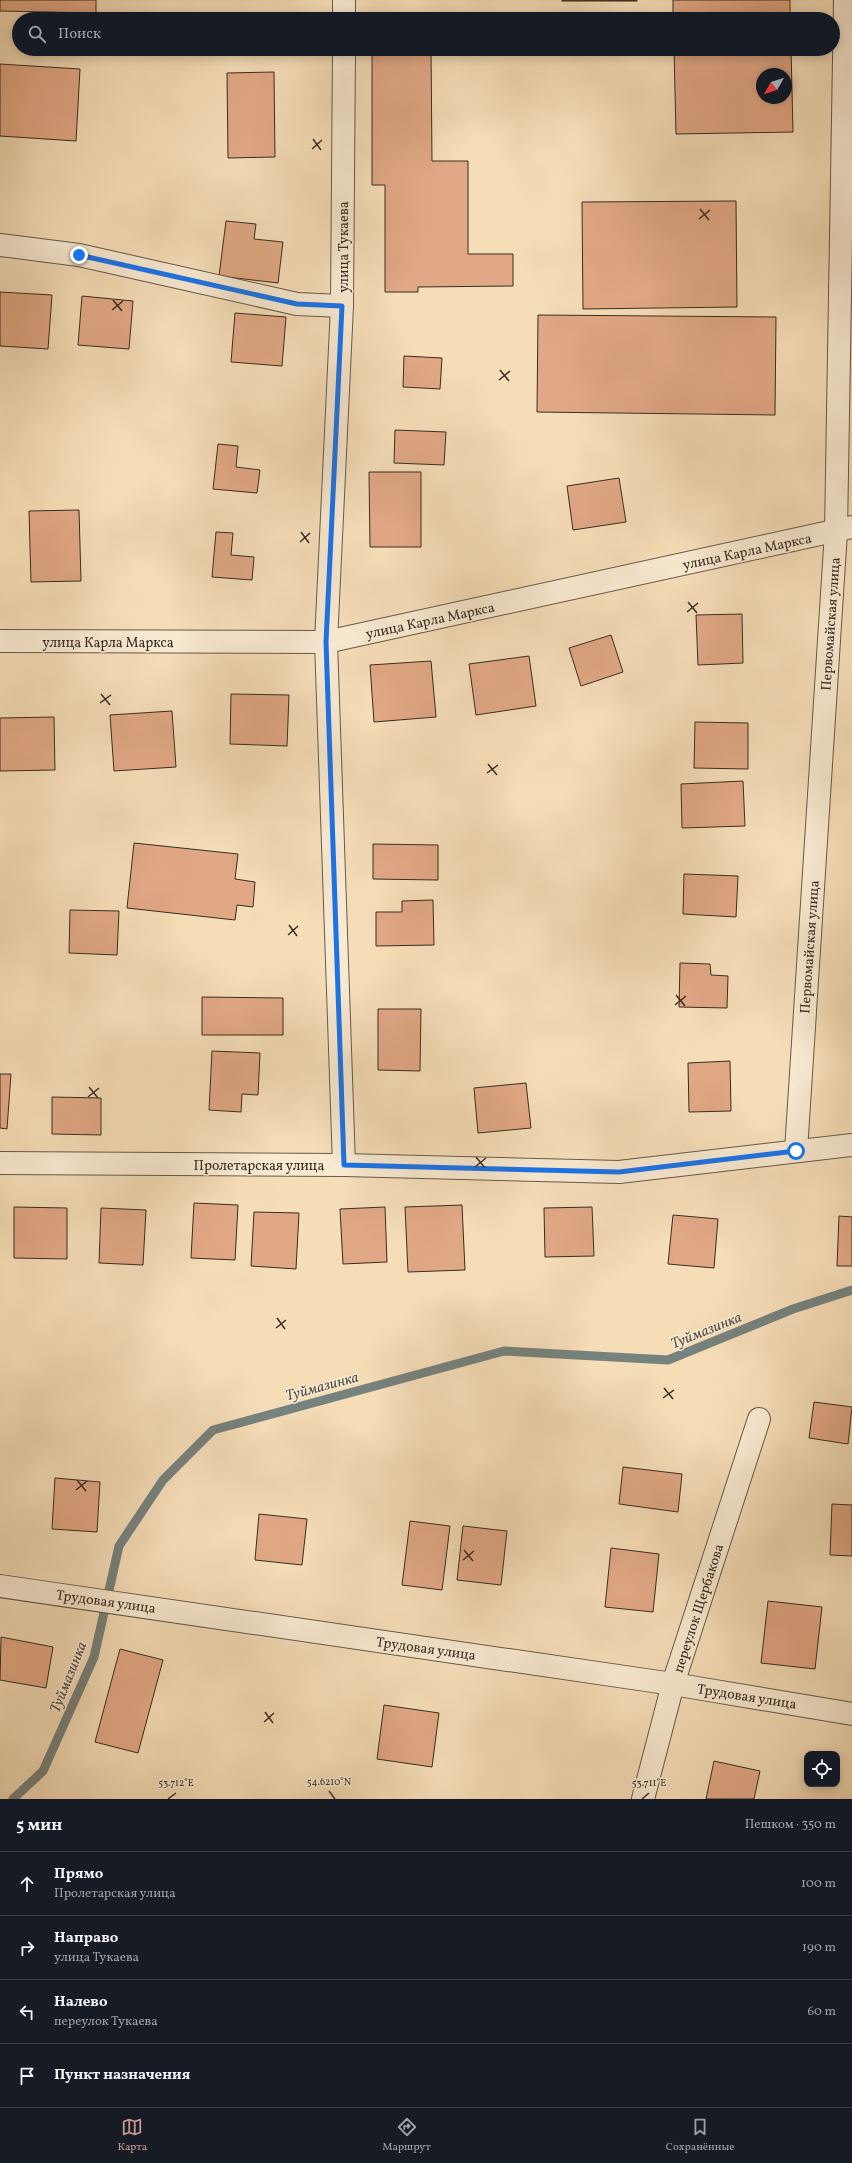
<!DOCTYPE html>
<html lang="ru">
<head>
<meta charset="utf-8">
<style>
  :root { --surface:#171b24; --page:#20242c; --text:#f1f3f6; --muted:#9ea1a6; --line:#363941; --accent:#c59692 }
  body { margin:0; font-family:Vollkorn,serif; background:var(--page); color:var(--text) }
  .controls { position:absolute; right:12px; bottom:12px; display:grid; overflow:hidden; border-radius:8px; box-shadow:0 2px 10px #0003 }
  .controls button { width:36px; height:36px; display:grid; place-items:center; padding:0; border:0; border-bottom:1px solid var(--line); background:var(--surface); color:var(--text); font:20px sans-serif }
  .compass { position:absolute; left:756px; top:68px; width:36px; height:36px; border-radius:50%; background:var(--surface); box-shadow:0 2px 10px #0003; rotate:231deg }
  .stop { position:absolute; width:12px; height:12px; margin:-9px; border:3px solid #1a73e8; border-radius:50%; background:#fff }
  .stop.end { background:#1a73e8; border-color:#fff; box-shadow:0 1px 4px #0008 }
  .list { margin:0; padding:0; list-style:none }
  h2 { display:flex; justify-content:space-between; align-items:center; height:52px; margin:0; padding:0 16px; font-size:17px }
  h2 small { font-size:13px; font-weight:400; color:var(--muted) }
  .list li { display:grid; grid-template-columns:26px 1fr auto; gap:12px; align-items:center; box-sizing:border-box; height:64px; padding:0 16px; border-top:1px solid var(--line) }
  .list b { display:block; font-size:15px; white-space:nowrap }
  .list p { margin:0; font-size:13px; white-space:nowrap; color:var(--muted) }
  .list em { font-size:13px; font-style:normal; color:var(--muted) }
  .icon { flex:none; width:22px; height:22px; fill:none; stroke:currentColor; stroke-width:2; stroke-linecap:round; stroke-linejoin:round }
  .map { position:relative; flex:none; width:852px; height:1799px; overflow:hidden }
  .search { position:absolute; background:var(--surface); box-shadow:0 2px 10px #0003; left:12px; right:12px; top:12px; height:44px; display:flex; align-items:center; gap:10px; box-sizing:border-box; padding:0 14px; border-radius:22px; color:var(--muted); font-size:15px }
  .sheet { height:308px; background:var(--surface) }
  nav { display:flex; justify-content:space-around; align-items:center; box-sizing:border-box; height:56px; border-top:1px solid var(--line); background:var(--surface); font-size:11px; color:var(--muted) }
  nav a { display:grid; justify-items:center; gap:2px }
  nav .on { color:var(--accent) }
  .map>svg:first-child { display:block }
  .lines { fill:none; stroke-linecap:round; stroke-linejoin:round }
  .stream { stroke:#76827d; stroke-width:9 }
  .building { fill:#e1a885; stroke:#382d22; fill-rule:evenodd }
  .minor-casing { stroke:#675948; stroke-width:24 }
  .minor { stroke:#f8e9d1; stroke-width:22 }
  .route { stroke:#1a73e8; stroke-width:5 }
  .ticks { fill:none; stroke:#382d22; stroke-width:1.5 }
  .labels { text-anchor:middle; stroke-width:3; stroke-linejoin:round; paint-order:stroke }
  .street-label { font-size:14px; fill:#382d22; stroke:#f8e9d1 }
  .water-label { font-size:15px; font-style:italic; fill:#525048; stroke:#f8e9d1 }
  .ticks-label { font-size:10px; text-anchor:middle; fill:#382d22; stroke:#f8e9d1; stroke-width:3; stroke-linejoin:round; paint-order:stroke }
</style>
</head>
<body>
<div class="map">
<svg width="852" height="1799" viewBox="0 0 852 1799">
  <rect width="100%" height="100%" fill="#f5ddb8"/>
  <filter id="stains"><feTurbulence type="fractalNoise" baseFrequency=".005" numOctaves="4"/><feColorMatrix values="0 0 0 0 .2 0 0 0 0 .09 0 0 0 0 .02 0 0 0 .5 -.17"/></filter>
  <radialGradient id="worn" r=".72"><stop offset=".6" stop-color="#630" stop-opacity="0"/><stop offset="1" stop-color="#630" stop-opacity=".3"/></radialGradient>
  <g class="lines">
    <!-- stream -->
    <polyline class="stream" points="13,1799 43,1771 94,1657 119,1546 163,1480 213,1430 504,1351 668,1360 793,1309 852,1290"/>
  </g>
  <!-- building -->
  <g class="building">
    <polygon points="0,0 96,0 96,13 0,11"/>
    <rect x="562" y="0" width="75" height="1"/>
    <rect x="673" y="0" width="117" height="19"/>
    <polygon points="372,49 431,49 432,161 468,161 468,254 513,254 513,286 418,287 418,292 385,292 385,185 372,185"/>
    <path d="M674,49H791L793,132L676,134ZM762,74H786V98H762Z"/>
    <polygon points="0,64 80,69 76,141 0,136"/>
    <polygon points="274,72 275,157 228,158 227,73"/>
    <polygon points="736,201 737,307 583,309 582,202"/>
    <polygon points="226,221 256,224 254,239 283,242 278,283 219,276"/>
    <polygon points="0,292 52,295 48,349 0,346"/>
    <polygon points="82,296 133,301 129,349 78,345"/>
    <polygon points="235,313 286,317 282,366 231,362"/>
    <polygon points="538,315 776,317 775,415 537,412"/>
    <polygon points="404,356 442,358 440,389 403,387"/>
    <polygon points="395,430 446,432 444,465 394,463"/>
    <polygon points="218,444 238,446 236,467 260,470 257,493 213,489"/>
    <polygon points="369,472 421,472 421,547 370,547"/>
    <polygon points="619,478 626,522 573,530 567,486"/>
    <polygon points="79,510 81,581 31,582 29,511"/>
    <polygon points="216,532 233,533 231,555 254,557 252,580 212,577"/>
    <polygon points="742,614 743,663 698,665 696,615"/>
    <polygon points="611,635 623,672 581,686 569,648"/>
    <polygon points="529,656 536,706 476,715 469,664"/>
    <polygon points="431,661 436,717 374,722 370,665"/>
    <polygon points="231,694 289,695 287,746 230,744"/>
    <polygon points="172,711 176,767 114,771 110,715"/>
    <polygon points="54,717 55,770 0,771 0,718"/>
    <polygon points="695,722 748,723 748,769 694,768"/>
    <polygon points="743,781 745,826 682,828 681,784"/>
    <polygon points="134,843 238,854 235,879 255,882 253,907 237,905 235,920 127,908"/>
    <polygon points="373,844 438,845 438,880 373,879"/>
    <polygon points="684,874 738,876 736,917 683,914"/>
    <polygon points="433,900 434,945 376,946 376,912 402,912 402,901"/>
    <polygon points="70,910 119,911 117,955 69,953"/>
    <polygon points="680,963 710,964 711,975 728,976 727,1008 679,1007"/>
    <polygon points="202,997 283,998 283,1035 202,1035"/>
    <polygon points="378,1009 421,1009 420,1071 378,1070"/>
    <polygon points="212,1051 260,1053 258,1095 242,1094 241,1112 209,1110"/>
    <polygon points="730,1061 731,1111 689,1112 688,1063"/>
    <polygon points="0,1074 11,1074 7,1129 0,1128"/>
    <polygon points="526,1083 531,1128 478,1133 474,1088"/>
    <polygon points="52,1097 101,1098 101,1135 52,1134"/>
    <polygon points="194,1203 238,1205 235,1260 191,1258"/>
    <polygon points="462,1205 465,1270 408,1272 405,1207"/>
    <polygon points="14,1207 67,1208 67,1259 14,1258"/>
    <polygon points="385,1207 387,1262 343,1264 340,1209"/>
    <polygon points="592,1207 594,1256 545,1257 544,1208"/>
    <polygon points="101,1208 146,1210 143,1265 99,1263"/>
    <polygon points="254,1212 299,1213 296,1269 251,1266"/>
    <polygon points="673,1215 718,1219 714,1268 668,1264"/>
    <polygon points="839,1216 852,1217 852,1266 837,1266"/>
    <polygon points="814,1402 852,1407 848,1444 809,1438"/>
    <polygon points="623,1467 682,1474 678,1512 619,1504"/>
    <polygon points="55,1478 100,1482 97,1532 52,1529"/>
    <polygon points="832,1504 852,1505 852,1556 830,1555"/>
    <polygon points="259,1514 307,1519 302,1565 255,1560"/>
    <polygon points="410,1521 450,1526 442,1590 402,1585"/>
    <polygon points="463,1526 507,1531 501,1585 457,1580"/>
    <polygon points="611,1548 659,1554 653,1612 605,1607"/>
    <polygon points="768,1601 822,1607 815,1669 761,1663"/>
    <polygon points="1,1637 53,1647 46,1688 0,1680"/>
    <polygon points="120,1649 163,1660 138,1753 95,1742"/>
    <polygon points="384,1705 439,1713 432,1767 377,1759"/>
    <polygon points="714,1761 760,1771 754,1799 706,1799"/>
  </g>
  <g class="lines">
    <!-- minor casing -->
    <g class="minor-casing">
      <g id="minor">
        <polyline points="344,19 344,0"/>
        <polyline points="344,49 342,306 326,642 344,1165"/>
        <polyline points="0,245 79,255 297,304 342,306"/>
        <polyline points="0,641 326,642 852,527"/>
        <polyline points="796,1151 836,532 845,0"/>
        <polyline points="0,1163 344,1165 619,1172 852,1145"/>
        <polyline points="0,1586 673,1684 852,1714"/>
        <polyline points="643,1799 673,1684 759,1419"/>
      </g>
    </g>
    <!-- minor -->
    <use href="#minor" class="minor"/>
  </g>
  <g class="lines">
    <!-- route -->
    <polyline class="route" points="79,255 297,304 342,306 326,642 344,1165 619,1172 796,1151"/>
  </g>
  <!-- ticks -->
  <path class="ticks" d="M313,139L321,150M312,149L322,140M700,209L709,220M699,219L710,210M113,300L122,311M112,310L123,301M500,370L509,381M499,380L510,371M301,532L309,543M300,542L310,533M688,602L697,613M687,612L698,603M101,694L110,705M100,703L111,695M488,764L497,775M487,773L498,765M289,925L297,936M288,935L298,926M676,995L685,1006M675,1005L686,996M89,1087L98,1098M88,1097L99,1088M476,1157L485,1168M475,1167L486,1158M277,1318L285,1329M276,1328L286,1320M664,1388L673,1399M663,1398L674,1390M77,1480L86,1491M76,1490L87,1481M464,1550L473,1561M463,1560L474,1551M265,1712L273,1723M264,1722L274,1713M329,1791L335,1799M168,1799L176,1793M642,1799L649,1793"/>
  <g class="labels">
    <!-- street labels -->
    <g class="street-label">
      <text transform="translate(343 247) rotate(-90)" y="5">улица Тукаева</text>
      <text transform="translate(747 551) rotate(-12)" y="5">улица Карла Маркса</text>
      <text transform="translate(430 620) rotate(-12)" y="5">улица Карла Маркса</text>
      <text transform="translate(830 624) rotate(-86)" y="5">Первомайская улица</text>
      <text x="108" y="647">улица Карла Маркса</text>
      <text transform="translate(809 947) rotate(-86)" y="5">Первомайская улица</text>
      <text x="259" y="1170">Пролетарская улица</text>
      <text transform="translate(106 1601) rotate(8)" y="5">Трудовая улица</text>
      <text transform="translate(698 1608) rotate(-72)" y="5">переулок Щербакова</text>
      <text transform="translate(426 1648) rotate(8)" y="5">Трудовая улица</text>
      <text transform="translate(747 1696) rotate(9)" y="5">Трудовая улица</text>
    </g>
    <!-- water labels -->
    <g class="water-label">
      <text transform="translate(706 1330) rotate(-22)" y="5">Туймазинка</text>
      <text transform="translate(322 1386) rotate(-15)" y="5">Туймазинка</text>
      <text transform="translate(68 1677) rotate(-68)" y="5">Туймазинка</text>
    </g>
  </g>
  <g class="ticks-label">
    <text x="329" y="1785">54.6210°N</text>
    <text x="176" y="1786">53.712°E</text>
    <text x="649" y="1786">53.711°E</text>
  </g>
  <rect width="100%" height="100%" filter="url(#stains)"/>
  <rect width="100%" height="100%" fill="url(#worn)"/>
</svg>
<div class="controls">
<button><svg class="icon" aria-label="locate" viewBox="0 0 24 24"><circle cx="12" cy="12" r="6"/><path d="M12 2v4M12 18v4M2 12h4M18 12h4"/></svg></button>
</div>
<svg class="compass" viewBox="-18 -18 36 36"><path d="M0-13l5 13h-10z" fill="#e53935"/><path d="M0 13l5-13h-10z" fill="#9ea1a6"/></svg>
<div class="stop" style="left:796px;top:1151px"></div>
<div class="stop end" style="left:79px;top:255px"></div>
<div class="search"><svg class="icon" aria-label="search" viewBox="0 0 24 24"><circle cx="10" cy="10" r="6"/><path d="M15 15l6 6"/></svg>Поиск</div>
</div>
<section class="sheet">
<h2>5 мин<small>Пешком · 350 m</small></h2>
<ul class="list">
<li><svg class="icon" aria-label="ahead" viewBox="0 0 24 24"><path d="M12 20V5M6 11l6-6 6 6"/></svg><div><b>Прямо</b><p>Пролетарская улица</p></div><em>100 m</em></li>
<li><svg class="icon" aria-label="right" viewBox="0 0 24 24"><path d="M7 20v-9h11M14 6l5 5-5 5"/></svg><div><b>Направо</b><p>улица Тукаева</p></div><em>190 m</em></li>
<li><svg class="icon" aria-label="left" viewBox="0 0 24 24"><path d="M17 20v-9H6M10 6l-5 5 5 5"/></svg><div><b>Налево</b><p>переулок Тукаева</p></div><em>60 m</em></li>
<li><svg class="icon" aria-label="arrive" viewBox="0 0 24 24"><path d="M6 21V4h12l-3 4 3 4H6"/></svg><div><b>Пункт назначения</b></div></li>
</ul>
</section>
<nav>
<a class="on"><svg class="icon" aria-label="map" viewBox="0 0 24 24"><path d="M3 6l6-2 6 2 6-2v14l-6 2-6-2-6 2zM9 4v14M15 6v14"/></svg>Карта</a>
<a><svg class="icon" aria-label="directions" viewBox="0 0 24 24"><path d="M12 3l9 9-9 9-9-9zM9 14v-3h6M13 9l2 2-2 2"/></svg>Маршрут</a>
<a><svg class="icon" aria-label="saved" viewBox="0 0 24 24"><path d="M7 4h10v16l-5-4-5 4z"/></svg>Сохранённые</a>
</nav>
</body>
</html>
